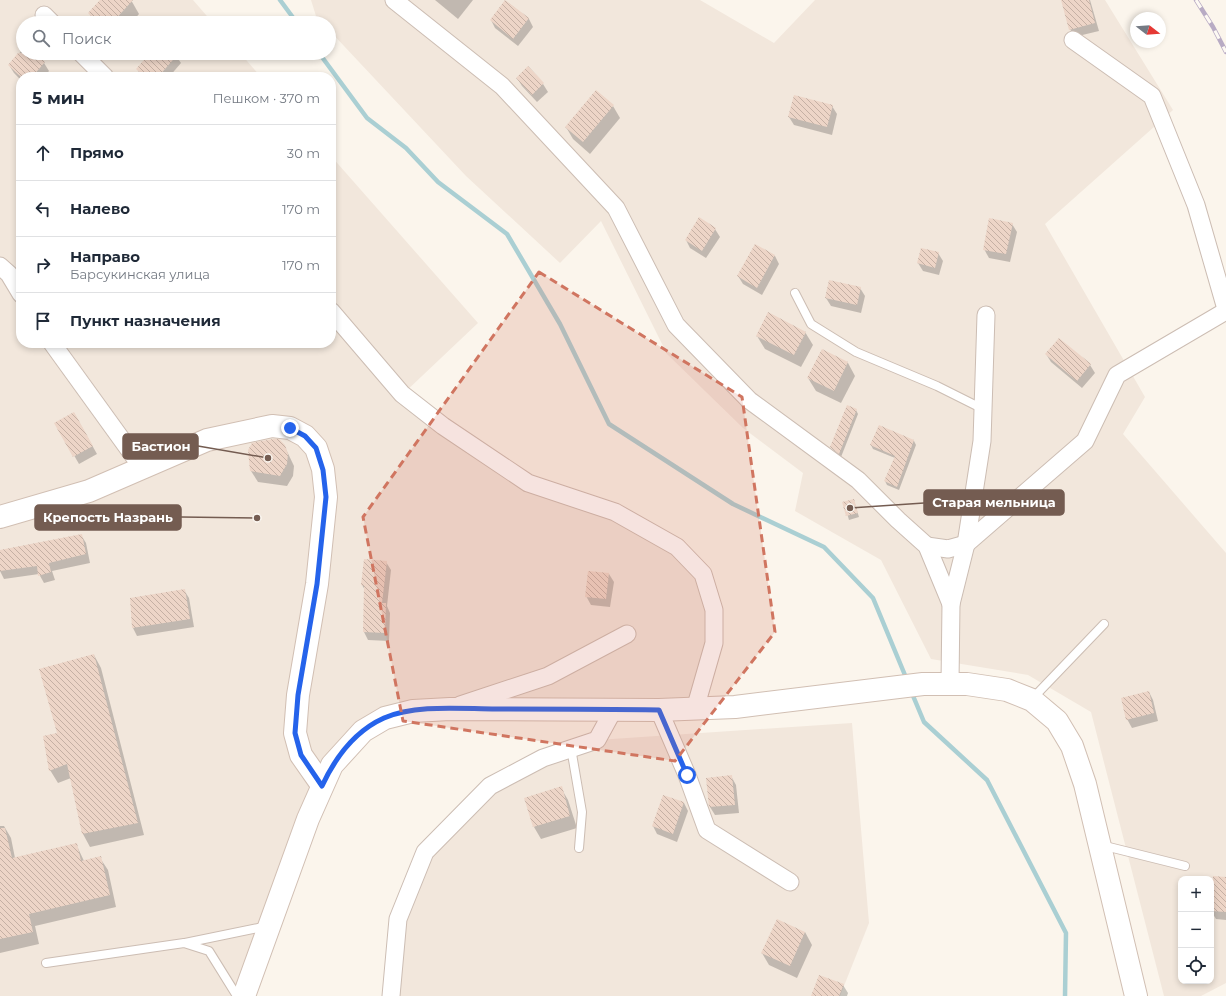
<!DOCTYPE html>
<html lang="ru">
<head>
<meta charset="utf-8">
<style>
  :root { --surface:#fff; --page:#f6f6f7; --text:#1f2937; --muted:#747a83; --line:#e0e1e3 }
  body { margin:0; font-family:Montserrat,sans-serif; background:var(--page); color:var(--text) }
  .controls { position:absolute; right:12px; bottom:12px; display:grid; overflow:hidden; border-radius:8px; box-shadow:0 2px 6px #0003 }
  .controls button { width:36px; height:36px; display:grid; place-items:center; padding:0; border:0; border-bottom:1px solid var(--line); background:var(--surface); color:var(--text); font:20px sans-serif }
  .compass { position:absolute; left:1130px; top:12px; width:36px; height:36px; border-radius:50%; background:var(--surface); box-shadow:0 2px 6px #0003; rotate:107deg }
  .stop { position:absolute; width:12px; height:12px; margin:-9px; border:3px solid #2563eb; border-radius:50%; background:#fff }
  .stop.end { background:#2563eb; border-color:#fff; box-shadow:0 1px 4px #0008 }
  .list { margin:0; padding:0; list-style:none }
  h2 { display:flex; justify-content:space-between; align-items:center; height:52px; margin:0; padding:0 16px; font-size:17px }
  h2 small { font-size:13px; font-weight:400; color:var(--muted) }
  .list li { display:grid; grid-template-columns:26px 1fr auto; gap:12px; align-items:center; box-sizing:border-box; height:56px; padding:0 16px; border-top:1px solid var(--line) }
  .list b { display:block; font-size:15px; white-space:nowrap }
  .list p { margin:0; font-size:13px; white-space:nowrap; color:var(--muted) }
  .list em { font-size:13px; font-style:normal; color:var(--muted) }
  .icon { flex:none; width:22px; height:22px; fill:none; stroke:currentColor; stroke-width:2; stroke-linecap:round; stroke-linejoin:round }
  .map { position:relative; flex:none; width:1226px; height:996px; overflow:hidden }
  .search { position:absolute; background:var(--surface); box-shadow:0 2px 6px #0003; left:16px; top:16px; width:320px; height:44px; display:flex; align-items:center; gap:10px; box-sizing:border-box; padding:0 14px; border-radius:22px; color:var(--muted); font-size:15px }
  .panel { position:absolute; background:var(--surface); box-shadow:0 2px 6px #0003; left:16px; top:72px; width:320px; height:276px; border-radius:16px }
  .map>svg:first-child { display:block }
  .residential { fill:#f2e7dc; fill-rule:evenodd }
  .shadow { fill:#0003 }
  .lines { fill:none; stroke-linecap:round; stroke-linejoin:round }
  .stream { stroke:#aacfd3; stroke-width:4.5 }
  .building { fill:url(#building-back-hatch) }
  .lane-casing { stroke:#ccbdb3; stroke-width:10 }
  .street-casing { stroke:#ccbdb3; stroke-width:19 }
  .secondary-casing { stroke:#d1bfb3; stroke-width:24 }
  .lane { stroke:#fff; stroke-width:8 }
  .street { stroke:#fff; stroke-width:17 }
  .secondary { stroke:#fff; stroke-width:22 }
  .rail-casing { stroke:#b8abc4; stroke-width:4.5 }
  .rail { stroke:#fdf9f3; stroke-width:3; stroke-dasharray:9; stroke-linecap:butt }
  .route { stroke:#2563eb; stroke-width:5 }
  .marked { fill:#d07560; fill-opacity:0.2; stroke:#d07560; stroke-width:3; stroke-dasharray:8 5; stroke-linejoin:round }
  .leader { fill:none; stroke:#745c51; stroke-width:1.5 }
  .callout-dot { fill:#745c51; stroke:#fdf9f3; stroke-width:1.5 }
  .callout { fill:#745c51; stroke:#745c51; stroke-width:1.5 }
  .callout-label { font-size:13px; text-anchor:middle; font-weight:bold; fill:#fff }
</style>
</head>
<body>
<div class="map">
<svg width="1226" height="996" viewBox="0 0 1226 996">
  <defs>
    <pattern id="building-back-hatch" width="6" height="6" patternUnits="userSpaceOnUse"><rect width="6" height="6" fill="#edd5c7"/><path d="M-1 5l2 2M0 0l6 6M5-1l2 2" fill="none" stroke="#c5b0a4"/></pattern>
  </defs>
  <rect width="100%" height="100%" fill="#fbf5ec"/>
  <!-- residential -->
  <g class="residential">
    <polygon points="0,0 193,0 213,23 23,23 23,53 240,53 261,77 21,77 21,343 331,343 331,156 478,323 403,394 528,483 615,512 703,574 714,610 695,709 413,711 346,747 244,996 0,996"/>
    <path d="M311,0H700L774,43L815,0H1105L1173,110L1045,224L1145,397L1123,434L1226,553V983L1201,996H1164L1091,712L1028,675L931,659L881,560L795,511L803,473L743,428L667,354L601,221L560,263L466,176L329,30V23H322L316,16ZM1181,879H1211V981H1181Z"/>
    <polygon points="852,723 869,923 840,996 391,996 398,919 425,852 490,786 597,740"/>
  </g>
  <!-- shadow -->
  <g class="shadow">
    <polygon points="101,0 131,0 139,14 131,23 95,23 89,13"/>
    <polygon points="435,0 473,0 458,19"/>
    <polygon points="1067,0 1090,0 1099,31 1074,37 1070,29"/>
    <polygon points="506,1 529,19 533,27 518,46 495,28 491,20"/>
    <polygon points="23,49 23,53 33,53 44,63 49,71 44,77 21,77 21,80 14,73 9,65"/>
    <polygon points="151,53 174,53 181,63 169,77 142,77 137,69"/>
    <polygon points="517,78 543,84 548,92 537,102 522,86"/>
    <polygon points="613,106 620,118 590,154 573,139 566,127"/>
    <polygon points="832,106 837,114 832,135 794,125 789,117"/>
    <polygon points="1012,224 1017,232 1010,262 989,258 984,249"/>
    <polygon points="715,229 720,237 706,258 690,248 686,240"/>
    <polygon points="755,245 775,256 779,264 762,295 743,284 738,276"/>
    <polygon points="938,253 943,261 939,275 923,271 918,263"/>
    <polygon points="860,288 865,296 861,313 831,306 826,298"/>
    <polygon points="805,332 813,345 801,367 765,349 757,336"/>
    <polygon points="822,350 848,363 855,376 841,403 816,391 808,378"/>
    <polygon points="1046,354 1090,365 1095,373 1082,388 1051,362"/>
    <polygon points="856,410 858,414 841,457 831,447"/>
    <polygon points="74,413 97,454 79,464 56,424"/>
    <polygon points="879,426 914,441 916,445 899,490 887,485 885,481 895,458 873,449 871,445"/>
    <polygon points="284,445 294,466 293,476 287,486 258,482 251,471"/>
    <polygon points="854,501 859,517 849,520 844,503"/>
    <polygon points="81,535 86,543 90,563 52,571 55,580 44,583 39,574 4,579 0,571 0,551"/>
    <polygon points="386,562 391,570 387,606 390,613 389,641 368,640 364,632 365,590 362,585"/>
    <polygon points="609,574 614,582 610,607 591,605 586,596"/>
    <polygon points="184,590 189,598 194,627 137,636 133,628"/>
    <polygon points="94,655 101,668 144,835 90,847 83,834 71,778 58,783 50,770"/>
    <polygon points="1149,692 1153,700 1158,721 1132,728 1127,719"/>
    <polygon points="731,776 736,785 739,813 715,815 710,807 707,779"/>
    <polygon points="561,788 568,800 577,828 541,839 534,827"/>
    <polygon points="664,796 684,803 688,811 677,842 657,834 653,826"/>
    <polygon points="0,826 4,826 11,838 15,858 76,844 84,861 100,858 108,870 116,907 35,926 39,944 0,953"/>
    <polygon points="1214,877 1226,878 1226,920 1216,919 1211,911"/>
    <polygon points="805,932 812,945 797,978 769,965 762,953"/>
    <polygon points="843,985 848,993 847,996 812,996"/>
  </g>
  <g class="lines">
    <!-- stream -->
    <g class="stream">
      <polyline points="280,0 297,23"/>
      <polyline points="319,53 367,118 406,148 438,182 507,234 560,324 609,424 733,504 824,547 873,598 907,680"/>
      <polyline points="911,691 924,722 987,780 1066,933 1065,996"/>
    </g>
  </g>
  <!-- building -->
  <g class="building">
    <polygon points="100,0 133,0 112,23 98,23 88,13"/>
    <polygon points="505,0 529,18 513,39 490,20"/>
    <polygon points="1061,0 1089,0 1095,23 1069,30"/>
    <polygon points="18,53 35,53 45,62 32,77 21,77 8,65"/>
    <polygon points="150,53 179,53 158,77 145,77 136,69"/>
    <polygon points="528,66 544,83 532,95 516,78"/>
    <polygon points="596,90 614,105 583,142 565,127"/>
    <polygon points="794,95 833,105 827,127 788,117"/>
    <polygon points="699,217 716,228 702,251 685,240"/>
    <polygon points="989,218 1013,223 1006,254 983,250"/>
    <polygon points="755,244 775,255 757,288 737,276"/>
    <polygon points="921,248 939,252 935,268 917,263"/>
    <polygon points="829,280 861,287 857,305 825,298"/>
    <polygon points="768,312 806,332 794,355 756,336"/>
    <polygon points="1059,338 1091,364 1077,381 1045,354"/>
    <polygon points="822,349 848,362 834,391 807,378"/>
    <polygon points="847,405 857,409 839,454 830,447"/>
    <polygon points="74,412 93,446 73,457 54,423"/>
    <polygon points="879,425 914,440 897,487 884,481 895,456 870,445"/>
    <polygon points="273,439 279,439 285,445 288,454 287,464 280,476 250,471 248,450 252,443"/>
    <polygon points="854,499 858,513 846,516 842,502"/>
    <polygon points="82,534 86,554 49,563 51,572 38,576 37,566 0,571 0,550"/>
    <polygon points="364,559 387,561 382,603 386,603 385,633 363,632 364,586 361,585"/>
    <polygon points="588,571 609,573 606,599 585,597"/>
    <polygon points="185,589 190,619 132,628 130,598"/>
    <polygon points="94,654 138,823 82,834 67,764 49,771 43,736 57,733 39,669"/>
    <polygon points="1149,691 1154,713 1126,720 1121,698"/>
    <polygon points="732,775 735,805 709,807 706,778"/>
    <polygon points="562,786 570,816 533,827 524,798"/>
    <polygon points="663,795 684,802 673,834 652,826"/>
    <polygon points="0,828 5,828 12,858 77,843 81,861 101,856 110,895 29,914 33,932 0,939"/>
    <polygon points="1213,876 1226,877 1226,912 1211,911"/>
    <polygon points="777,919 805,932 790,966 761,953"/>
    <polygon points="819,975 844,984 839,996 811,996"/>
  </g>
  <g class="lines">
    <!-- lane casing -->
    <g class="lane-casing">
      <g id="lane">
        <polyline points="795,293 811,324 856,352 937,386 983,409"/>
        <polyline points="1032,699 1104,624"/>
        <polyline points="571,748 582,812 579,848"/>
        <polyline points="1101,845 1185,866"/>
        <polyline points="185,943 268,926"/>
        <polyline points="46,963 184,943 209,951 237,996"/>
      </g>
    </g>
    <!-- street casing -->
    <g class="street-casing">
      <g id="street">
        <polyline points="394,0 502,86 616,208 676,325 749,400 858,480 898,520 927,546 951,604"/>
        <polyline points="44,15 52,23"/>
        <polyline points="1073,40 1152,96 1196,205 1226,309"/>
        <polyline points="81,53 105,77"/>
        <polyline points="0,266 9,274 21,294"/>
        <polyline points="331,311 402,394 443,426 528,483 615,512 677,547 703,574 714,610 714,643 695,709"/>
        <polyline points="52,343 143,469"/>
        <polyline points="927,546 948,549 966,544 1085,441 1117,375 1226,311"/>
        <polyline points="950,683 951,604 966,544 982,441 986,315"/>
        <polyline points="460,705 548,676 627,634"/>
        <polyline points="659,710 687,775 707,830 790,882"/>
        <polyline points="391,996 398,919 425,852 490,786 543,758 597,740 614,709"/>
      </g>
    </g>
    <!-- secondary casing -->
    <g class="secondary-casing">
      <g id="secondary">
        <polyline points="0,517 89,491 207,440 272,426 290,428 305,436 316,448 323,469 326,497 317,584 298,695 295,733 301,755 322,785"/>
        <polyline points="244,996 308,819 332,765 363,731 385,718 413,711 450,709 659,710 735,707 923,684 967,684 1007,690 1032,700 1057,721 1072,746 1085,784 1136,996"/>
      </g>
    </g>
    <!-- lane -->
    <use href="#lane" class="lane"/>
    <!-- street -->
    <use href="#street" class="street"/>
    <!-- secondary -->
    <use href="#secondary" class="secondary"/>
    <!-- rail casing -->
    <g class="rail-casing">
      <polyline id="rail" points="1196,0 1213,27 1226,52"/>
    </g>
    <!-- rail -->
    <use href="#rail" class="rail"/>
  </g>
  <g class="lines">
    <!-- route -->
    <path class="route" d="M290,428L305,436L316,448L323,470L326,497L317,584L298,695L295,733L301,755L322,786C335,758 355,731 384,718C416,704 462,709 496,709C550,709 605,709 659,710L687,775"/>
  </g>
  <!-- marked area -->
  <path class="marked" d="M539,272L742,397L775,632L675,761L403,721L363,517Z"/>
  <!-- callouts -->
  <path class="leader" d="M268 458L198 446M850 508L924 503M257 518L181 517"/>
  <g class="callout-dot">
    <circle cx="268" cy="458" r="4"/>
    <circle cx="850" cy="508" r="4"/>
    <circle cx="257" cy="518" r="4"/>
  </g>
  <g class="callout">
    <rect x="123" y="434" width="75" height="25" rx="4"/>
    <rect x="924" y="490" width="140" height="25" rx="4"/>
    <rect x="35" y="505" width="146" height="25" rx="4"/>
  </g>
  <g class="callout-label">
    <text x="161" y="451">Бастион</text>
    <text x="994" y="507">Старая мельница</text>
    <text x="108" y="522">Крепость Назрань</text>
  </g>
</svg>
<div class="controls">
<button>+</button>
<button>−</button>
<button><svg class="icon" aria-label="locate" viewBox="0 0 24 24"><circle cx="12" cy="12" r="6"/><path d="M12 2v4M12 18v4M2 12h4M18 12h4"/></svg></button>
</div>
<svg class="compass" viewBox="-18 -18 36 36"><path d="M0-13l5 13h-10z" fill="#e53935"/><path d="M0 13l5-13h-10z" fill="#747a83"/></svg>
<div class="stop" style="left:687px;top:775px"></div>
<div class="stop end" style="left:290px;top:428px"></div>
<div class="search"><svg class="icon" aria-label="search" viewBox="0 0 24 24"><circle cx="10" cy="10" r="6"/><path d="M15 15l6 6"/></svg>Поиск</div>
<section class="panel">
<h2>5 мин<small>Пешком · 370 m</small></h2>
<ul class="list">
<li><svg class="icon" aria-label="ahead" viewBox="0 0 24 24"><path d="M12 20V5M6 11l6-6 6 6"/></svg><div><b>Прямо</b></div><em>30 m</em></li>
<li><svg class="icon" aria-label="left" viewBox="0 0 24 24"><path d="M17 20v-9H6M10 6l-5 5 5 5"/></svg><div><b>Налево</b></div><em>170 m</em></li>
<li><svg class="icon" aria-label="right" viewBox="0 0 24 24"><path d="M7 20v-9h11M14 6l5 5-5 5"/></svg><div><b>Направо</b><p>Барсукинская улица</p></div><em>170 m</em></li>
<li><svg class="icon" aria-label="arrive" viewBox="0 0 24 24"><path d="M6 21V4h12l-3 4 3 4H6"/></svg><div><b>Пункт назначения</b></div></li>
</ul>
</section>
</div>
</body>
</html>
